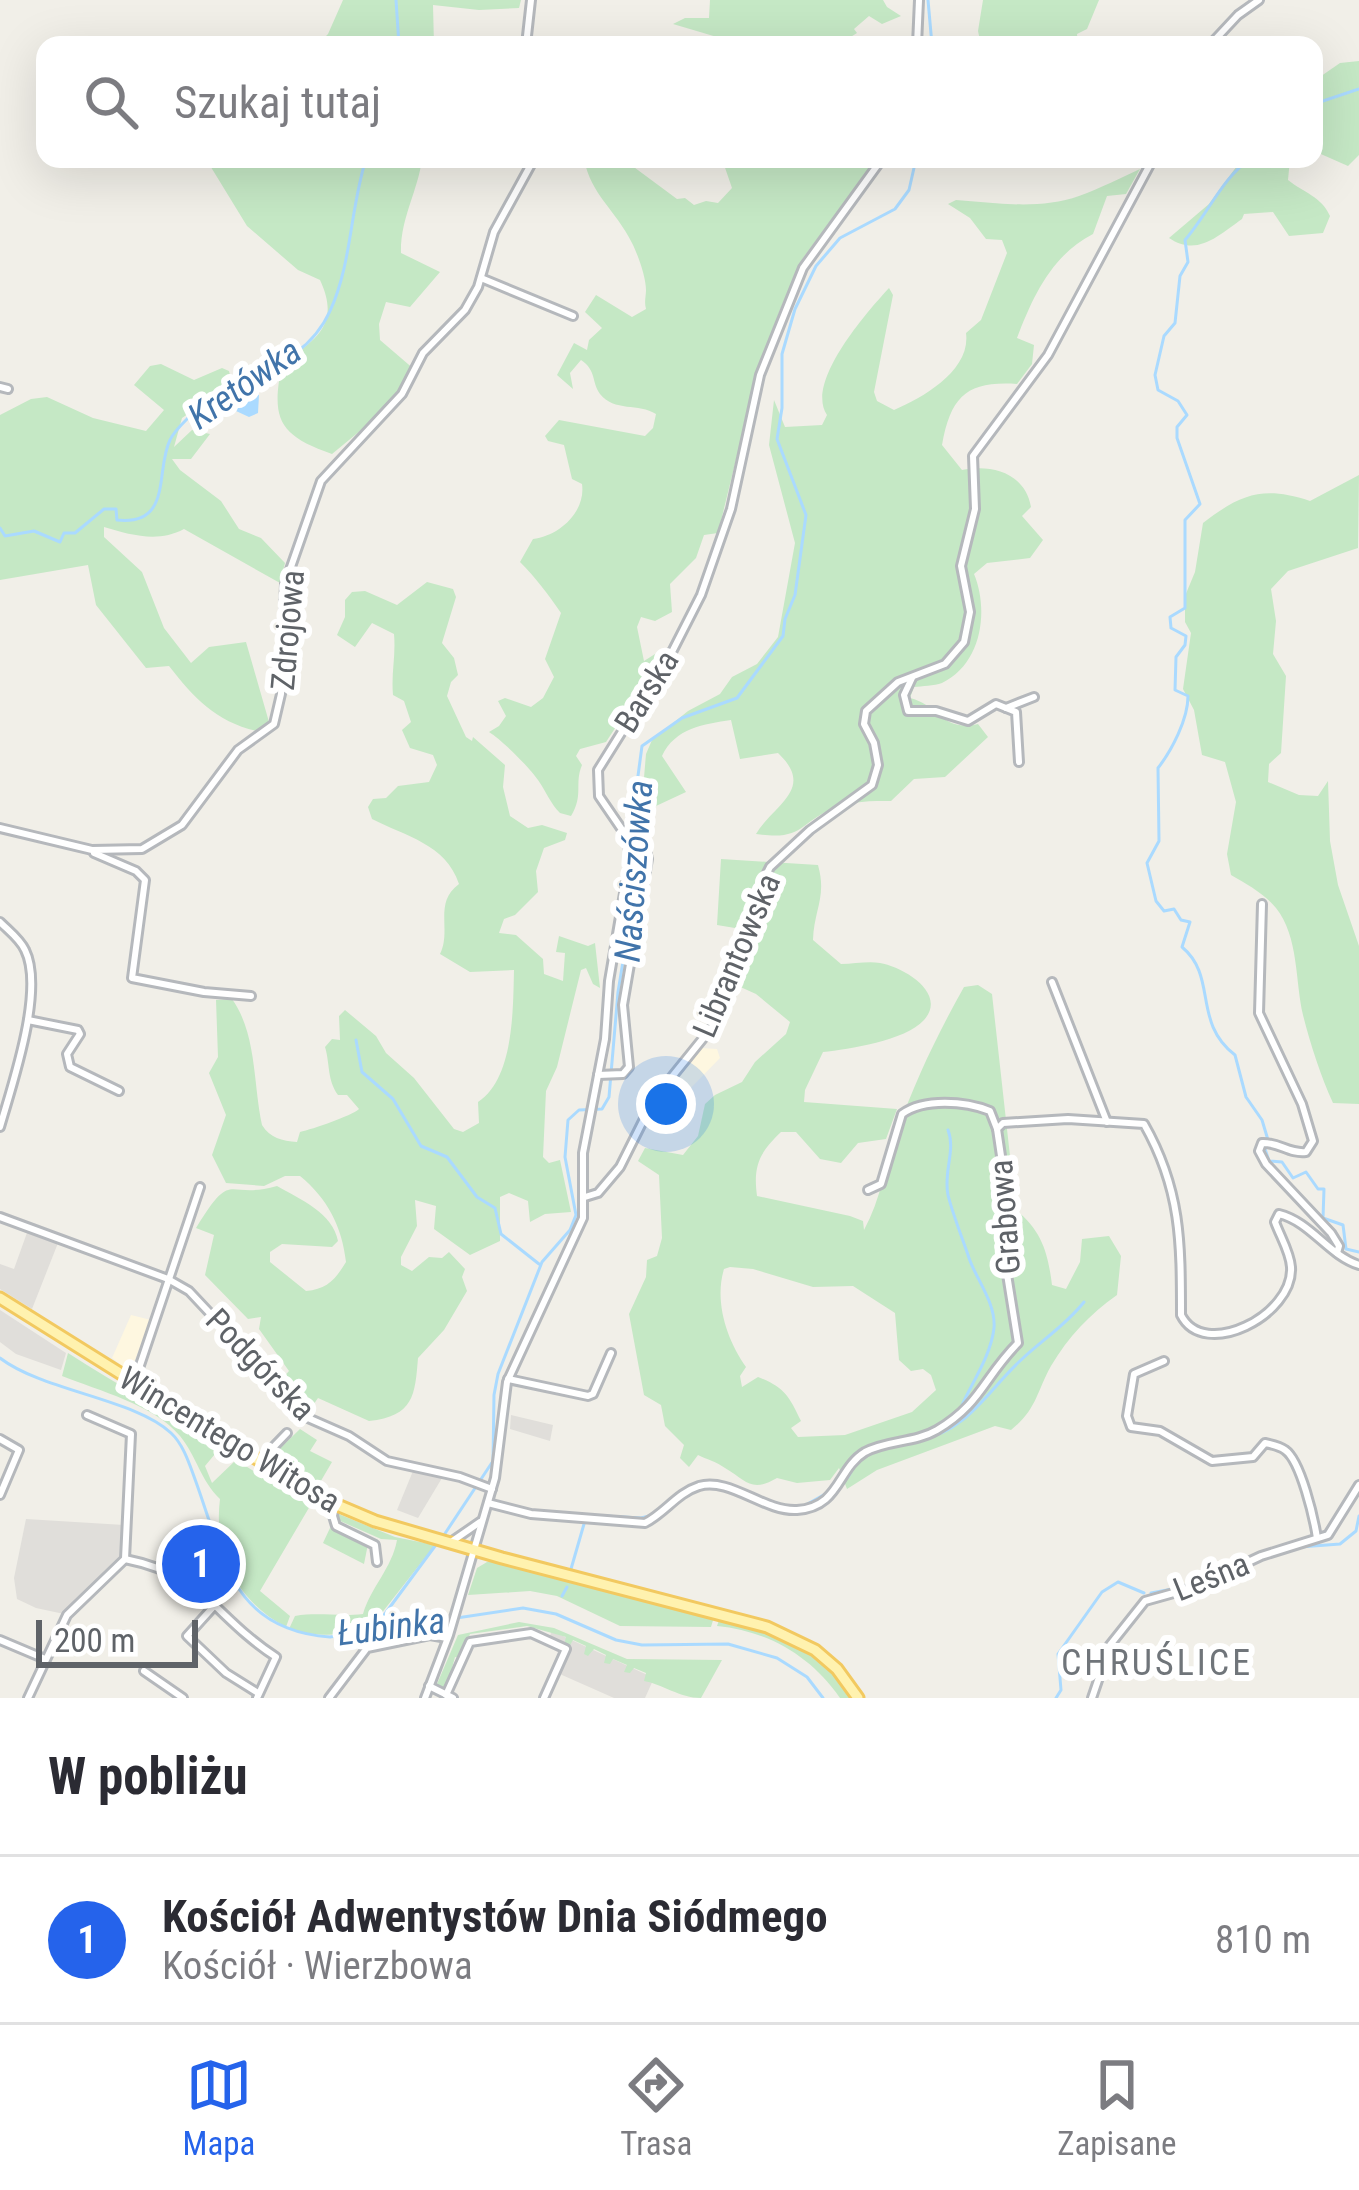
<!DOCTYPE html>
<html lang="pl">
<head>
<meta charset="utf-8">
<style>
  :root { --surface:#fff; --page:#f7f7f7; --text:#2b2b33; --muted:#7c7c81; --line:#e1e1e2; --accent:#2563eb }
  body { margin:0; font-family:"Roboto Condensed",sans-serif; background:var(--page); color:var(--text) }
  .scale { position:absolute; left:36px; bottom:30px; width:162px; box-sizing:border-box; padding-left:12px; border:6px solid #5f6368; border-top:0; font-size:33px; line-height:42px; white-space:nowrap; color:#5f6368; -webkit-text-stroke:9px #fff; paint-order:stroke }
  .you { position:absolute; left:666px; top:1104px; width:42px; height:42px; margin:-30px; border:9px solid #fff; border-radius:50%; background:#1a73e8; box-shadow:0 0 0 18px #1a73e833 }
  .badge { display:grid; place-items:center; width:78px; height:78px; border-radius:50%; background:var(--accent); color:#fff; font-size:39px; font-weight:700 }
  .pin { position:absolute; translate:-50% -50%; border:6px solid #fff; box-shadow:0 3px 12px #0006 }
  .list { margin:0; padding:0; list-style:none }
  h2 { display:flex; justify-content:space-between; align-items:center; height:156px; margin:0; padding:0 48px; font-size:51px }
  h2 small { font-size:39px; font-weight:400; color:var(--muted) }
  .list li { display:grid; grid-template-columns:78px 1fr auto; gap:36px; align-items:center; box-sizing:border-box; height:168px; padding:0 48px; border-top:3px solid var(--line) }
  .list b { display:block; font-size:45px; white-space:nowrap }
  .list p { margin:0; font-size:39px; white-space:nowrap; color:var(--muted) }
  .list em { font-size:39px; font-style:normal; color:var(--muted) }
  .icon { flex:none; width:66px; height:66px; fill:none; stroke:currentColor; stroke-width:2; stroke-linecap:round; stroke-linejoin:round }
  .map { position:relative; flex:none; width:1359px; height:1698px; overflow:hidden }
  .search { position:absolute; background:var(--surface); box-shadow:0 12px 48px #0002; left:36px; right:36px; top:36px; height:132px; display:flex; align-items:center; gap:30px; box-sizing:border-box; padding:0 42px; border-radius:24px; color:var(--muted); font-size:45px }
  .sheet { height:324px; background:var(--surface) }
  nav { display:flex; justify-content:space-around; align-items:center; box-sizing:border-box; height:168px; border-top:3px solid var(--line); background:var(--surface); font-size:33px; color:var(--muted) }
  nav a { display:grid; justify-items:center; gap:6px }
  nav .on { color:var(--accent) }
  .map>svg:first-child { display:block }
  .commercial { fill:#fef7e0 }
  .industrial { fill:#e0deda }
  .green { fill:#c5e8c5; fill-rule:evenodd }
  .water { fill:#aadaff }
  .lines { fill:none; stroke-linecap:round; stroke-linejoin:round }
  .stream { stroke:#aadaff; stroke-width:3 }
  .minor-casing { stroke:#b5b8bc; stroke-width:12 }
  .major-casing { stroke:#f2c960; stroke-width:15 }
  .minor { stroke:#fff; stroke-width:6 }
  .major { stroke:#fff2af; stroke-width:9 }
  .labels { text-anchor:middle; stroke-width:12; stroke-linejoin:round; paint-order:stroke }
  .street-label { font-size:33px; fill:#5f6368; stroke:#fff }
  .water-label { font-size:36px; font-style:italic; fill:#4174aa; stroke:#fff }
  .neighbourhood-label { font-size:36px; letter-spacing:3px; fill:#70757a; stroke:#fff }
</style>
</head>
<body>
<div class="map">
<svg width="1359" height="1698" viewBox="0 0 1359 1698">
  <rect width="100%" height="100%" fill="#f1efe8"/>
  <!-- commercial -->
  <g class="commercial">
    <polygon points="701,1048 717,1049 720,1058 687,1092 675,1081"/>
    <polygon points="131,1315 151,1320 130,1372 112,1358"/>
  </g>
  <!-- industrial -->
  <g class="industrial">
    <polygon points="28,1230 58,1243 32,1309 0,1289 0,1264 14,1269"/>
    <polygon points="0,1310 66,1353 61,1370 16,1354 0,1342"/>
    <polygon points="511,1415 553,1425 550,1441 510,1429"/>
    <polygon points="413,1471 442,1478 418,1518 397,1510"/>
    <polygon points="26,1519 124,1525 120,1558 64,1614 36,1608 17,1599 14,1578"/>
    <polygon points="552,1631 654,1678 645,1698 614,1698 562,1675 558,1672 568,1650 549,1638"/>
  </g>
  <!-- green -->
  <g class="green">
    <polygon points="343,0 521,0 519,8 479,10 433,5 434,45 317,45 328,34"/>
    <polygon points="710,0 883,0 887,7 901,16 882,24 869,16 854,29 857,33 849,38 852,45 733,45 727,40 673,24 685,18 709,18"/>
    <polygon points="983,0 1099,0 1087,29 1077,34 1078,45 981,45 978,31"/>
    <polygon points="1359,61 1359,155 1348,166 1314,151 1314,81 1340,63"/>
    <path d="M206,159H422C418,191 400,219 401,253L440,272L410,307L386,302L379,324L380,340L415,370L383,412L332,454C278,435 271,419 282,364C316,339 341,325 320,280L298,270L247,226Z"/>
    <path d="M584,159H623L677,199L685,198L694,205L706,201L718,203L732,188L722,159H877L803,258L780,310L756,378L718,533L704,535L696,558L670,584L672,612L655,621L641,617L637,627L644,661L663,649L661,658L606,742L580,749L576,756L582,765C574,784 584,795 571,816L560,813C550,803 546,791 538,780C529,767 502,740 489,732L499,726L506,716L498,701L505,698L531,707L543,698L554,677L545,659L561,613C548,594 536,578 520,562L533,539C559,536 586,512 582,484L572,479L564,445L548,441L545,436L559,420L645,436L653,428L656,414C639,403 614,412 600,394C591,381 597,371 581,360L570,373L573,389L557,375L574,343L587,350L589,340L602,328L585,312L596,295L632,317L646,309C644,302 646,296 646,290C646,277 638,255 632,243C615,209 591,195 584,159Z"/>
    <path d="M1242,159H1290L1288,180C1304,193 1321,196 1330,216L1323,233L1289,236L1273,212L1244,214L1242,219C1218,236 1197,257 1169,238L1209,204Z"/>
    <path d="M1140,169L1126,194L1107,196L1093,234C1052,255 1033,296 1017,338L1034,345L1032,364L1017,384C968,381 951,395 942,445L962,470C992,464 1025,473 1031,507L1022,516L1043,540L1030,558L987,563L974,574C989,610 982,664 942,683C934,686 922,686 914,687L910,698C939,705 941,732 978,724L988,737L945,777L914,779L891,801C872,801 851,801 834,808C798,823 804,841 756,834C774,804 816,789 778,753L740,759L731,720C704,724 675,728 662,756L686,792L641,813L646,754L652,740L688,711L720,694L732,677L757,664L778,637L795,543L769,445L774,400L785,427L822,425L827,415C805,383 866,313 889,288L893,295L874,392L877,401L894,410C924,397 971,370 966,333L981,320L1007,253L1002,240L986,239L970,218L948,204L956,200C996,203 1040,210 1079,196C1101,188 1120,178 1140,169Z"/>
    <path d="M161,364L194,380L222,368L229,371L232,384L182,418L174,447L192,430L210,434L191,459H172L180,470L221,501L239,529L261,538L285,563L280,583L184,529C158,543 131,535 104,527V537L142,572L164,628L191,663L209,647L246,642L269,722L257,731C216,722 194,698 169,666L146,668L96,605L88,565L0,580V415L31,399L47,397L93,418L146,431L164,410L134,385L150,366Z"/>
    <path d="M1359,475L1358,548L1288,571L1271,589L1276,621L1273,654L1286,676L1281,753L1269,764L1268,782L1299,795L1318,796L1328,781L1330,841L1338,885L1359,946V1104L1333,1103C1321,1077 1310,1043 1303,1015C1295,981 1299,937 1276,908C1264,893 1246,884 1231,875L1227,854L1236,802L1225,762L1202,755L1194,710L1183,689L1191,633L1185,622V596L1195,572L1203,523C1242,493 1264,486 1310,501Z"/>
    <path d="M427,582L453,589L456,597L442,643L454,658L458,675L451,682L447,696L466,737L472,741L473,737L505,765L503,787L510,816L528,828L542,825L567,833L565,840L544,848L536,871L538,892L515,915L504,919L499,933L516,935L543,959L544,974L563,981L565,953L556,952L559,936L588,946L595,943L600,988L593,984L586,968L581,970L557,1067L546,1091L543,1157L549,1163L560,1160L571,1212L545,1214L530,1222L528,1201L509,1193L500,1197V1241L470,1255L434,1229L436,1206L415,1200L417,1226L401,1257V1265L412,1271L429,1257L442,1258L449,1252L465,1269L462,1277L467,1291L444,1330L418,1358C415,1395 414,1416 369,1421L318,1398L309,1411L281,1380L289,1371L259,1329L261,1317L248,1319L205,1275L214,1235L196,1228C234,1166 225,1201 277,1186C300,1199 333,1213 338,1241L332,1247L282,1244L270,1252V1262L306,1291C327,1289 335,1280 346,1262C342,1227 328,1199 300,1176H285L264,1186L226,1183L212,1155L226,1115L209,1073L218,1057L216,1000L232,999C257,1034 253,1084 262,1125C270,1138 282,1141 297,1142L300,1132C313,1129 351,1116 359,1109L347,1095H338C327,1080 330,1063 325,1047L332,1039L340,1040L339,1016L345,1010L376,1036L386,1053L414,1078L454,1129L463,1132L479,1123L478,1102C514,1079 513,1009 514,970L470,972L440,954C452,930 433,903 459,884C446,844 405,836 372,819L368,807L373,799L386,798L398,786L429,782L437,765L433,755L410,748L402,730L411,722L404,701L393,695C391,673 396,656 394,634L372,623L355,647L337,635L345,617V600L352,592L365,591L397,605Z"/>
    <path d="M721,859L818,865C827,897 814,909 813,940L841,964C854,964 868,961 880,963C903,967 948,993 924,1020C905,1041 849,1049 823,1052L805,1090L804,1102L897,1109L886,1139L858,1143L841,1163L820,1159L796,1132H781C759,1153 753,1166 757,1196L850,1216L863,1221L864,1230C881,1199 885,1166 897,1132C915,1081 937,1035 964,987L978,985L992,994L1016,1210C1042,1231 1048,1253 1052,1285L1066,1289L1080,1262L1082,1239L1109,1236L1121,1256L1117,1295C1090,1314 1068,1337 1051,1366C1036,1393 1037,1409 1011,1430L995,1426L877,1470L847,1489L839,1468L830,1480L797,1483L777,1478C751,1493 747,1481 725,1468C717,1462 706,1459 698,1455L689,1467L680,1458L684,1445L665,1426L661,1405L644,1395L629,1314L646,1277L647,1260L657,1256L662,1238L659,1175L638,1161L645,1148L683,1155L698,1136L705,1104L715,1095L742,1082L755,1062L786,1034L790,1022L756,994L736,985L739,971L734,941L741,929L717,925ZM730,1267L753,1269L813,1287L853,1286L895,1313L899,1360L911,1371L923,1369L931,1375L936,1390L912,1412L845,1435L798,1437L791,1428L801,1421C789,1396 784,1387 758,1377L742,1387L740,1376L746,1367C727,1340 714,1302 724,1269Z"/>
    <path d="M68,1353C118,1386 172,1413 220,1448L205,1466L212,1483L236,1460L310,1506L260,1591L290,1616L286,1627C238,1602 213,1554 220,1499C201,1481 197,1457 180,1436C153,1404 99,1391 62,1376Z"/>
    <polygon points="300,1429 317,1440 310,1451 332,1462 315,1491 266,1462"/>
    <path d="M336,1513L395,1537L435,1545L377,1619C351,1638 320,1638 289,1629L295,1616C319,1612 339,1617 363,1614C371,1587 392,1568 397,1540L381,1539L338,1520Z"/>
    <polygon points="330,1528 368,1544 364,1564 323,1543"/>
    <polygon points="487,1562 493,1562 714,1617 711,1627 620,1626 557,1596 530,1591 468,1595 477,1568"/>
    <path d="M720,1617C770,1632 826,1648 852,1698H840C811,1656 768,1631 717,1626Z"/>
    <path d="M519,1622L554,1628L627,1659L722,1660L701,1698C680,1698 662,1684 644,1681L646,1673L634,1668L630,1673L624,1672L627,1665L613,1659L610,1664L604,1663L606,1655L594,1649L588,1656L584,1654L586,1646L573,1640L569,1647L564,1645L566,1637L527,1626L470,1634L460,1658L455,1657L447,1687L441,1689L437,1684L458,1635Z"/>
  </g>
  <!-- water -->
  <polygon class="water" points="232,384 243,384 246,391 259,395 258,413 249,417 236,411 238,402"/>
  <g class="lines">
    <!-- stream -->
    <g class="stream">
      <polyline points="396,0 399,45"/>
      <polyline points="928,0 932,45"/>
      <polyline points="1314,104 1359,89"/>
      <path d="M1250,159C1223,177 1207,215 1185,240L1188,262L1180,276L1175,323L1164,336L1155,375L1158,390L1178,401L1187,415L1177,427V438L1200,504L1185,520V608L1170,617L1171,628L1186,636L1185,645L1176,657L1175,690L1188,696C1188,719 1172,750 1158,768L1159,841L1147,863L1156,901L1164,911L1174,909L1181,920L1190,922L1182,947C1218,977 1192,1022 1235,1055L1246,1097L1262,1120L1268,1140"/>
      <path d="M0,528L5,536L34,531L60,542L64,533H75L104,509H116L117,520C173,526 155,470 170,440C173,433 181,425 187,419C230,373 301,375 330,311C352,263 350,209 366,159"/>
      <polyline points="356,1040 362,1072 393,1099 421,1146 447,1157 477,1197 495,1208 501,1234 539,1264"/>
      <path d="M948,1130C956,1150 943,1173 948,1195C952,1212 963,1240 969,1258C976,1279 996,1303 994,1328C991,1355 973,1381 962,1405"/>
      <polyline points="1264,1146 1269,1161 1282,1162 1293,1178 1306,1172 1318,1189 1324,1189 1323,1218 1343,1225 1346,1249 1359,1252"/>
      <path d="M0,1358C43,1391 135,1399 171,1433C184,1445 190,1466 196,1482C224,1560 233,1630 330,1637L523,1608L556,1614L616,1640L642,1645L728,1644L777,1658L807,1677L823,1698"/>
      <path d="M919,1440C967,1432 988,1390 1021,1360C1042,1340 1066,1325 1084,1302"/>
      <polyline points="884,1448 904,1444"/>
      <polyline points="848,1477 855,1464"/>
      <polyline points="689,1487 709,1482"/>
      <polyline points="804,1506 827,1493"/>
      <polyline points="586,1515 641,1518 653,1515"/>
      <polyline points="444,1535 493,1461 494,1395 498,1374 542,1262 570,1230 576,1215 565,1157 568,1120 579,1110 602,1109 609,1097 618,992 640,858 633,813 642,746 682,718 737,698 783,636 785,619 795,595 806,515 777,439 782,408 782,354 795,309 816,266 840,238 895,209 909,190 916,159"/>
      <polyline points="1256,1561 1300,1547 1340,1544 1356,1531 1359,1516"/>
      <polyline points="571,1569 584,1524"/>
      <polyline points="1208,1578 1222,1569"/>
      <polyline points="1151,1593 1194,1585"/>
      <polyline points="562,1596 567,1587"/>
      <polyline points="373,1630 438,1542"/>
      <polyline points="1056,1698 1061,1690 1058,1654 1102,1592 1118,1582 1144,1593"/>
    </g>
    <!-- minor casing -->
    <g class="minor-casing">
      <g id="minor">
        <polyline points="526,45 531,0"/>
        <polyline points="917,45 919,0"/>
        <polyline points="1210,45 1238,15 1259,0"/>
        <polyline points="481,278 573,316"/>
        <polyline points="0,387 8,389"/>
        <polyline points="912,678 904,695 908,711 936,711 968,721 996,704 1016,712 1019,762"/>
        <polyline points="1006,708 1034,697"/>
        <polyline points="0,828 92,850 142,849 182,825 238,750 274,724 281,694 285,584 321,481 402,394 423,353 465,310 478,287 494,232 534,159"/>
        <polyline points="94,853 136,871 145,880 132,978 204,992 251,996"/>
        <path d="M1262,904L1259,1013L1302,1104L1313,1141L1306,1152C1289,1154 1279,1142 1262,1143L1259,1151L1266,1164L1331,1233L1339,1246L1337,1253"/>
        <path d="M0,922C9,931 20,939 25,950C45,990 12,1085 0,1127"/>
        <polyline points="1052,982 1107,1122"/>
        <polyline points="28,1020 78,1030 80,1034 67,1054 70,1067 119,1091"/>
        <polyline points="598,1075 623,1074 629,1067 623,1005 648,859 638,816"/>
        <path d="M868,1190L881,1184L902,1114C924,1098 965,1101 990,1111L997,1129"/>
        <polyline points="585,1197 598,1193 620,1167 654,1099 713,1026 746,937 756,895 770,867 810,830 872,785 878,765 874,743 864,724 866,711 898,682 945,664 964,642 970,612 961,566 975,509 973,456 1048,355 1153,159"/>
        <polyline points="0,1217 168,1279 189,1291 308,1418 349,1436 387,1461 460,1477 492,1489"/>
        <path d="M1164,1361L1134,1374L1127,1416L1131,1427L1160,1431L1212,1461L1253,1457L1265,1443C1270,1444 1281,1447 1285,1450C1301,1461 1314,1519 1317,1538"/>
        <polyline points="508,1379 588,1396 593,1394 611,1353"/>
        <polyline points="135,1380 200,1187"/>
        <polyline points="0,1439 19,1450 0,1495"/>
        <polyline points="261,1460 287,1433"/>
        <path d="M488,1503L531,1514L645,1523C665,1513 677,1493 699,1486C730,1477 764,1512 797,1510C840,1507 837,1469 865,1452C887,1440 915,1443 937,1430C981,1404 984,1377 1018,1343L1002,1243L1008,1203L997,1129L1003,1123L1068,1119L1144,1124C1181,1189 1181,1242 1181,1315C1204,1361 1294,1315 1291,1267C1290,1252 1280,1236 1275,1222L1279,1214C1311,1222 1328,1255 1359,1265"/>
        <polyline points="335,1505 333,1516 336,1526 375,1545 377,1562"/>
        <polyline points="451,1542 480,1522"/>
        <path d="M125,1559C206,1575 213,1616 276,1657L257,1698"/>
        <polyline points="215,1605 187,1636 226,1673 258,1693"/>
        <polyline points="0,1640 45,1659"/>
        <polyline points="144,1671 183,1698"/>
        <polyline points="429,1686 453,1698"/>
        <polyline points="446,1695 470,1642 531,1633 566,1649 544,1698"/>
        <polyline points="28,1698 67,1615 125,1559 131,1434 87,1415"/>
        <polyline points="329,1698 367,1648 430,1635 447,1638"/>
        <polyline points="425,1698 449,1635 495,1478 507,1382 583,1218 583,1153 605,1039 609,981 630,858 627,837 599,796 598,770 673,650 701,595 731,509 760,375 803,268 882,159"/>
        <polyline points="1092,1698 1110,1645 1145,1601 1195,1587 1261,1556 1328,1535 1359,1485"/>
      </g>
    </g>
    <!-- major casing -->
    <g class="major-casing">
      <polyline id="major" points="0,1298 316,1496 375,1521 502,1558 767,1627 815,1650 837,1669 858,1698"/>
    </g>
    <!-- minor -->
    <use href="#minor" class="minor"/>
    <!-- major -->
    <use href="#major" class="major"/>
  </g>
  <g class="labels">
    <!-- street labels -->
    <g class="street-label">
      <text transform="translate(287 630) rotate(-85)" y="12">Zdrojowa</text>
      <text transform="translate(646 691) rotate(-58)" y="12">Barska</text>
      <text transform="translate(736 955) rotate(-67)" y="12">Librantowska</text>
      <text transform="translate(1004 1217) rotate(-94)" y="12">Grabowa</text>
      <text transform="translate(261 1364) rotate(46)" y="12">Podgórska</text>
      <text transform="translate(230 1439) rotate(31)" y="12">Wincentego Witosa</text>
      <text transform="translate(1211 1576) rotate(-22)" y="12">Leśna</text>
    </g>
    <!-- water labels -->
    <g class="water-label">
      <text transform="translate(244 383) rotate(-35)" y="13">Kretówka</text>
      <text transform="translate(633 871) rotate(-86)" y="13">Naściszówka</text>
      <text transform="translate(391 1626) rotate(-7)" y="13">Łubinka</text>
    </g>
    <!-- neighbourhood labels -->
    <g class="neighbourhood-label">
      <text x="1157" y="1675">CHRUŚLICE</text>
    </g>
  </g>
</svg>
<div class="scale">200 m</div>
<div class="you"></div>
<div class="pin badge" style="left:201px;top:1564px">1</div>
<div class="search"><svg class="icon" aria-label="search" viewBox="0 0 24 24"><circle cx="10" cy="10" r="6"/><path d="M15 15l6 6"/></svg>Szukaj tutaj</div>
</div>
<section class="sheet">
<h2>W pobliżu<small></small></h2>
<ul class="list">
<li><span class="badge">1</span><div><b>Kościół Adwentystów Dnia Siódmego</b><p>Kościół · Wierzbowa</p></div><em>810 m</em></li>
</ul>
</section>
<nav>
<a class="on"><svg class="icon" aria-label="map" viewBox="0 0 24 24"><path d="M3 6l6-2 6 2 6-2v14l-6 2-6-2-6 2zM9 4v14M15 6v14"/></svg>Mapa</a>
<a><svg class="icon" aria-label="directions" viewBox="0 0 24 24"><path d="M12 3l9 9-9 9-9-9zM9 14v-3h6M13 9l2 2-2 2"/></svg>Trasa</a>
<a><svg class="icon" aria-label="saved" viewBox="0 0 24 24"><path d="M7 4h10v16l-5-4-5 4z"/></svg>Zapisane</a>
</nav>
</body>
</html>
